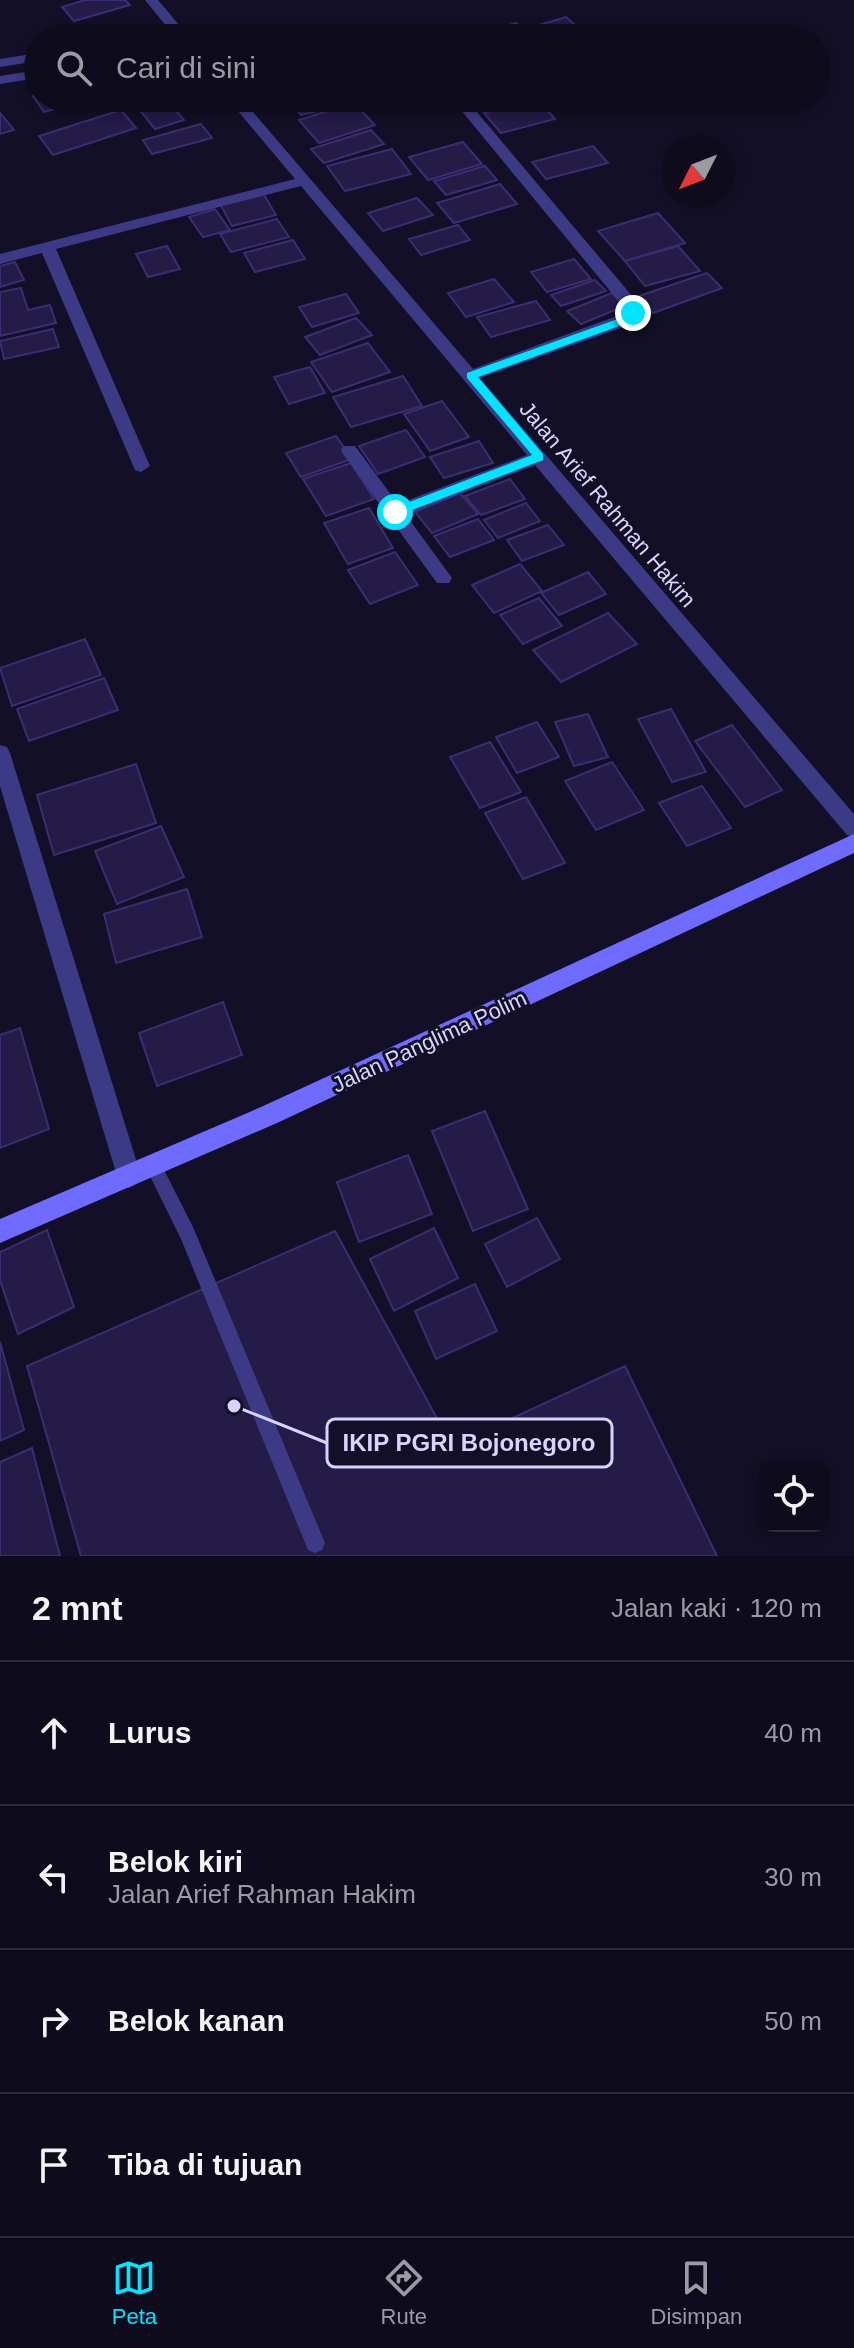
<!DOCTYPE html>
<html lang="id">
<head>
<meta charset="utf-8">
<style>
  :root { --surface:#0e0b1c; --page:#1c1929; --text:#f1f3f6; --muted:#9b9ba3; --line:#2e2b3b; --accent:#00e5ff }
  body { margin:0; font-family:Helvetica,sans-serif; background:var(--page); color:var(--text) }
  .controls { position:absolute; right:24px; bottom:24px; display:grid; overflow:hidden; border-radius:16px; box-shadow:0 4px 12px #0003 }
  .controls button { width:72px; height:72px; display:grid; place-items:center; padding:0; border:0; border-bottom:2px solid var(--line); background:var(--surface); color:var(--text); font:40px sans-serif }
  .compass { position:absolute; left:662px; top:136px; width:72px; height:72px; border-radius:50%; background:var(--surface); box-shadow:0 4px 12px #0003; rotate:228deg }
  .stop { position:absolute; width:24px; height:24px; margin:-18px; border:6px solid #00e5ff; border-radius:50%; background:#fff }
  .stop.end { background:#00e5ff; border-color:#fff; box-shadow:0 2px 8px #0008 }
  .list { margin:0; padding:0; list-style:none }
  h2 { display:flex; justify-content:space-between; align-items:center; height:104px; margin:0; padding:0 32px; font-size:34px }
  h2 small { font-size:26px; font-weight:400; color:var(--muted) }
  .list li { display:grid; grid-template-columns:52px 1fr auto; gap:24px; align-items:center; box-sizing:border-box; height:144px; padding:0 32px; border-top:2px solid var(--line) }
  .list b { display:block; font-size:30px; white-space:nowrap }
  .list p { margin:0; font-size:26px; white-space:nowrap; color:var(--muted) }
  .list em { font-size:26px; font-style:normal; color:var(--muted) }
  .icon { flex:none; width:44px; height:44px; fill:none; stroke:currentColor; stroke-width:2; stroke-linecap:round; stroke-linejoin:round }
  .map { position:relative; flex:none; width:854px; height:1556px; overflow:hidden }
  .search { position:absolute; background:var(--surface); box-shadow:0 4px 12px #0003; left:24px; right:24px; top:24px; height:88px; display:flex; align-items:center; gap:20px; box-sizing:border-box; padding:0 28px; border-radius:44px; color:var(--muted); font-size:30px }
  .sheet { height:680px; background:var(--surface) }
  nav { display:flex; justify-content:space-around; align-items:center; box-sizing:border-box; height:112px; border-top:2px solid var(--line); background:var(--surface); font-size:22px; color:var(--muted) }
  nav a { display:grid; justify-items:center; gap:4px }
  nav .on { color:var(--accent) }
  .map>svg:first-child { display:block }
  .building { fill:#241b47; stroke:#3b2d73; stroke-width:2 }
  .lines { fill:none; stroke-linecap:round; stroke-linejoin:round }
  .lane { fill:#3d3a85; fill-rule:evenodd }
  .street { fill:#3d3a85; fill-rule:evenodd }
  .secondary { fill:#6f6bff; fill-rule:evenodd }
  .route { fill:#00e5ff }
  .labels { text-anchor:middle; stroke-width:6; stroke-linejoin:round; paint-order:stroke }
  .street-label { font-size:22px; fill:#d9d4ff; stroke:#130f26 }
  .leader { fill:none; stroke:#d9d4ff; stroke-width:3 }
  .callout-dot { fill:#d9d4ff; stroke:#130f26; stroke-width:3 }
  .callout { fill:#130f26; stroke:#d9d4ff; stroke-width:3 }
  .callout-label { font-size:24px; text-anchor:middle; font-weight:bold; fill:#d9d4ff }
</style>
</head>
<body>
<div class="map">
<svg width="854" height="1556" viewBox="0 0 854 1556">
  <rect width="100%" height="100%" fill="#130f26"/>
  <!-- building -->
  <g class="building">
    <polygon points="85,0 125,0 130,5 74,21 62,7"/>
    <polygon points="566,17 590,38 535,38 525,29"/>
    <polygon points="516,23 532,38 491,38 486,32"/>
    <polygon points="38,94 38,98 92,98 44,112 33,96"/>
    <polygon points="130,98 165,98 184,120 155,129"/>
    <polygon points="288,98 351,98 354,102 301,115"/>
    <polygon points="465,98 512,98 472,107"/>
    <polygon points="538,99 555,119 501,133 484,113"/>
    <polygon points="354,103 375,125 319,143 299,120"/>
    <polygon points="121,110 136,128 53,155 39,136"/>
    <polygon points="0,113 14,130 0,134"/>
    <polygon points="201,124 212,138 152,154 143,140"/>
    <polygon points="371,130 384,144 324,163 311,149"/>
    <polygon points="463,142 482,164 428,180 409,157"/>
    <polygon points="593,146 608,163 546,179 532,162"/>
    <polygon points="392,149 411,174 345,191 327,166"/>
    <polygon points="485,166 497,180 446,195 434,181"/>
    <polygon points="500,184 517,204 454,223 437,203"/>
    <polygon points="263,193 276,215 232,226 220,204"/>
    <polygon points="417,198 433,215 383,231 368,213"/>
    <polygon points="215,209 230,230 203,237 189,217"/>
    <polygon points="658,213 685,243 625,261 598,231"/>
    <polygon points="277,219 289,237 231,252 220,234"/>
    <polygon points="458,225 470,240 421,255 409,239"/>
    <polygon points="293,240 305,259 255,272 244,253"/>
    <polygon points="167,246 180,269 148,277 136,254"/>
    <polygon points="678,246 700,271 645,286 625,261"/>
    <polygon points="574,259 591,279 547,292 531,272"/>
    <polygon points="15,262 24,280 0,287 0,266"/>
    <polygon points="707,273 722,288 653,313 639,296"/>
    <polygon points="494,279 514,302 466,317 448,293"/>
    <polygon points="595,280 606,291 561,306 551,295"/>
    <polygon points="21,288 28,310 50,305 56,323 0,336 0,292"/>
    <polygon points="612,293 625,306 581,324 567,311"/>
    <polygon points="346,294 359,313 312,327 299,307"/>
    <polygon points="536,301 550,320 491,337 477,317"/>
    <polygon points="356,318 372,335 320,355 305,337"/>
    <polygon points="53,329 59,347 4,359 0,341"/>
    <polygon points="368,343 390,372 332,392 311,362"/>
    <polygon points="310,367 325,393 289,404 274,377"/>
    <polygon points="403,376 422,406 351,427 333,397"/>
    <polygon points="442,401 469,437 430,451 404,414"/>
    <polygon points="406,430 425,457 378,474 359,446"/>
    <polygon points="336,436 352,459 301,477 286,453"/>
    <polygon points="479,441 493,463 444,478 430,457"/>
    <polygon points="351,463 374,499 326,516 303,479"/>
    <polygon points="510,479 525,499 481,515 465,496"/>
    <polygon points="460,493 478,514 432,533 415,512"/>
    <polygon points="526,503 540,521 498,538 484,520"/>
    <polygon points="369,508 393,548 348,564 324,523"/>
    <polygon points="478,519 494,540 450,557 434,536"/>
    <polygon points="548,525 564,545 522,561 507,540"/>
    <polygon points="395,552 418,585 370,604 348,570"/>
    <polygon points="520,564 542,591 494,613 472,585"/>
    <polygon points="588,572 606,594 559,615 541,593"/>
    <polygon points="539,598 562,626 523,644 500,615"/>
    <polygon points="608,613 637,644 561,682 533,650"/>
    <polygon points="85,639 101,675 12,706 0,668"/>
    <polygon points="104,678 118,710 29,741 17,709"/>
    <polygon points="671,709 706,772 672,782 638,719"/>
    <polygon points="588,714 608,757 574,766 555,722"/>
    <polygon points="537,722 559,757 517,773 496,737"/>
    <polygon points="732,725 782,790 745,807 695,741"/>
    <polygon points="490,742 521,792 480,808 450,757"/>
    <polygon points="612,762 644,810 596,830 565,781"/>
    <polygon points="136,764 156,823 54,855 37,795"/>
    <polygon points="702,786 731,828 687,846 659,803"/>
    <polygon points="526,797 565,863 523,879 485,813"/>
    <polygon points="161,826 184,877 117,904 95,851"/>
    <polygon points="187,889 202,937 116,963 104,914"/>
    <polygon points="223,1002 242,1055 157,1086 139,1033"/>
    <polygon points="20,1028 49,1129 0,1148 0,1035"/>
    <polygon points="485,1111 528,1209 473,1231 432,1131"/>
    <polygon points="408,1155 432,1214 359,1242 337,1182"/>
    <polygon points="537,1218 560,1259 507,1287 485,1244"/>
    <polygon points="434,1228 458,1278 394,1311 370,1259"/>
    <polygon points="47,1230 74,1307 18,1334 0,1280 0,1252"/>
    <polygon points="335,1231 452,1446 625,1366 717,1556 81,1556 27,1366"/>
    <polygon points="475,1284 497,1331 436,1359 415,1311"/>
    <polygon points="0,1342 24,1430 0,1441"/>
    <polygon points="32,1448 60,1556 0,1556 0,1462"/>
  </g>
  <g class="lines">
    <!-- lane -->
    <polygon class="lane" points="153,1158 159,1160 193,1227 325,1543 322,1550 315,1553 308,1550 181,1239 145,1166 147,1160"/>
    <!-- street -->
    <g class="street">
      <polygon points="145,0 158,0 190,38 176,38"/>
      <polygon points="38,53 38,61 0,67 0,59"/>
      <polygon points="38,70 38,78 0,84 0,76"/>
      <polygon points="227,98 241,98 473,369 625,313 624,308 451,98 465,98 638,303 641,313 635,323 480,378 854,814 854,838 847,835 535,465 406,515 452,578 449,583 437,583 343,454 341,450 343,446 355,446 398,504 527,455 301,186 56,249 150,466 141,472 135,470 42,253 0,264 0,254 295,179"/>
      <polygon points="0,745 7,747 10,753 141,1176 137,1184 129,1188 121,1184 117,1176 0,786"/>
    </g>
    <!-- secondary -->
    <polygon class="secondary" points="854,834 854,853 277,1123 0,1243 0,1219 261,1107"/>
  </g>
  <!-- route -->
  <polygon class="route" points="633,310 638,313 633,321 478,377 543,454 543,460 399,515 391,515 391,509 532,455 467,378 467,373 626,316"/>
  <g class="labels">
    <!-- street labels -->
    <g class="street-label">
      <text transform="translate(608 504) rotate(50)" y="8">Jalan Arief Rahman Hakim</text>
      <text transform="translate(429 1041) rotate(-25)" y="8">Jalan Panglima Polim</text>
    </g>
  </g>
  <!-- callouts -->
  <path class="leader" d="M234 1406L327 1443"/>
  <circle class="callout-dot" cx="234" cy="1406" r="8"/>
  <rect class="callout" x="327" y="1419" width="285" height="48" rx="8"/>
  <g class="callout-label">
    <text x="469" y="1451">IKIP PGRI Bojonegoro</text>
  </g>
</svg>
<div class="controls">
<button><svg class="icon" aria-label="locate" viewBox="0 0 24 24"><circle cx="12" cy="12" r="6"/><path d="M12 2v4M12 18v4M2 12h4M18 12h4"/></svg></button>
</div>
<svg class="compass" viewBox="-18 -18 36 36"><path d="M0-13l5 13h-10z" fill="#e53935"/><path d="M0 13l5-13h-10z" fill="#9b9ba3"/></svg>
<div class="stop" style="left:395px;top:512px"></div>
<div class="stop end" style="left:633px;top:313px"></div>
<div class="search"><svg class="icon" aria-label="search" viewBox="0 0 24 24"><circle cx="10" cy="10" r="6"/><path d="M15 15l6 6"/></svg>Cari di sini</div>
</div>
<section class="sheet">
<h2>2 mnt<small>Jalan kaki · 120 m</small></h2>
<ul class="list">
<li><svg class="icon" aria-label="ahead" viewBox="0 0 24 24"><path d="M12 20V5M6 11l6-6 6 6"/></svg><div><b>Lurus</b></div><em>40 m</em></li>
<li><svg class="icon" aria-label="left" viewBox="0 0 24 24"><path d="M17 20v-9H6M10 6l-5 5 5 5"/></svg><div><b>Belok kiri</b><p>Jalan Arief Rahman Hakim</p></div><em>30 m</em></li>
<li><svg class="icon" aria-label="right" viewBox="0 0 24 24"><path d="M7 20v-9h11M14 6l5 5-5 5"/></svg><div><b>Belok kanan</b></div><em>50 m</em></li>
<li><svg class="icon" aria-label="arrive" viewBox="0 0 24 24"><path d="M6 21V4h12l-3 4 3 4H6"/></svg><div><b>Tiba di tujuan</b></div></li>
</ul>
</section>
<nav>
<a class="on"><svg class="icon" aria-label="map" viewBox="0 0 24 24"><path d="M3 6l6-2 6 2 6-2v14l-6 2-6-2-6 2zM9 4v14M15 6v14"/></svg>Peta</a>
<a><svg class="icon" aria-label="directions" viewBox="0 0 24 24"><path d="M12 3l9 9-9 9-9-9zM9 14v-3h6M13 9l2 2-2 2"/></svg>Rute</a>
<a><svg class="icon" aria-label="saved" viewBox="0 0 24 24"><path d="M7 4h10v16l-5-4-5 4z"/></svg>Disimpan</a>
</nav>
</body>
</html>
